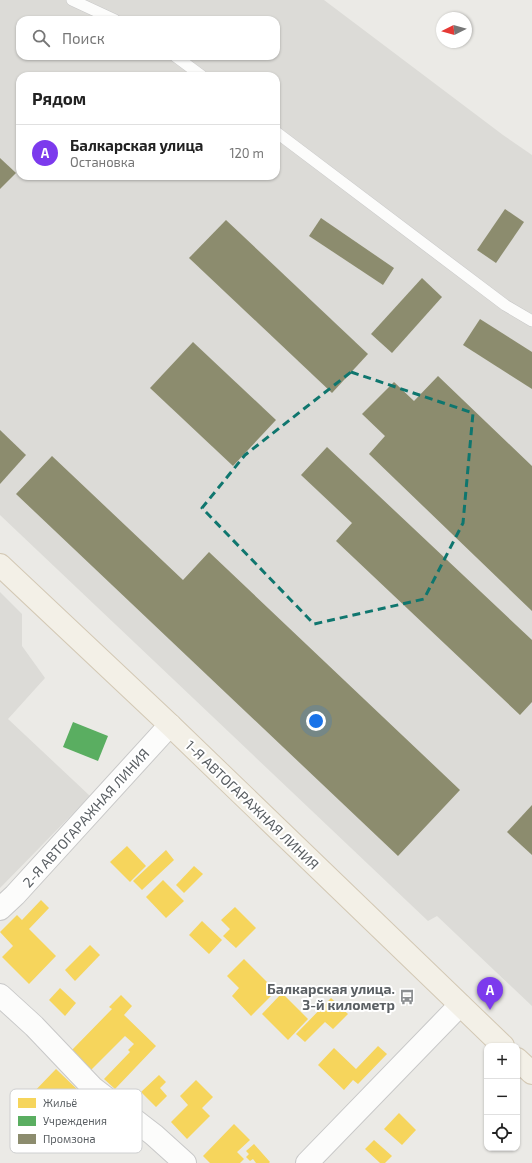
<!DOCTYPE html>
<html lang="ru">
<head>
<meta charset="utf-8">
<style>
  :root { --surface:#fff; --page:#f6f6f6; --text:#222; --muted:#767676; --line:#e0e0e0; --accent:#7c3aed }
  body { margin:0; font-family:"Exo 2",sans-serif; background:var(--page); color:var(--text) }
  .controls { position:absolute; right:12px; bottom:12px; display:grid; overflow:hidden; border-radius:8px; box-shadow:0 1px 3px #0004 }
  .controls button { width:36px; height:36px; display:grid; place-items:center; padding:0; border:0; border-bottom:1px solid var(--line); background:var(--surface); color:var(--text); font:20px sans-serif }
  .compass { position:absolute; left:436px; top:12px; width:36px; height:36px; border-radius:50%; background:var(--surface); box-shadow:0 1px 3px #0004; rotate:265deg }
  .you { position:absolute; left:316px; top:721px; width:14px; height:14px; margin:-10px; border:3px solid #fff; border-radius:50%; background:#1a73e8; box-shadow:0 0 0 6px #1a73e833 }
  .badge { display:grid; place-items:center; width:26px; height:26px; border-radius:50%; background:var(--accent); color:#fff; font-size:13px; font-weight:700 }
  .pin { position:absolute; translate:-50% -33px; filter:drop-shadow(0 1px 2px #0008) }
  .pin::after { content:''; position:absolute; top:21px; width:14px; height:12px; background:inherit; clip-path:polygon(0 0,100% 0,50% 100%) }
  .list { margin:0; padding:0; list-style:none }
  h2 { display:flex; justify-content:space-between; align-items:center; height:52px; margin:0; padding:0 16px; font-size:17px }
  h2 small { font-size:13px; font-weight:400; color:var(--muted) }
  .list li { display:grid; grid-template-columns:26px 1fr auto; gap:12px; align-items:center; box-sizing:border-box; height:56px; padding:0 16px; border-top:1px solid var(--line) }
  .list b { display:block; font-size:15px; white-space:nowrap }
  .list p { margin:0; font-size:13px; white-space:nowrap; color:var(--muted) }
  .list em { font-size:13px; font-style:normal; color:var(--muted) }
  .icon { flex:none; width:22px; height:22px; fill:none; stroke:currentColor; stroke-width:2; stroke-linecap:round; stroke-linejoin:round }
  .map { position:relative; flex:none; width:532px; height:1163px; overflow:hidden }
  .search { position:absolute; background:var(--surface); box-shadow:0 1px 3px #0004; left:16px; top:16px; width:264px; height:44px; display:flex; align-items:center; gap:10px; box-sizing:border-box; padding:0 14px; border-radius:12px; color:var(--muted); font-size:15px }
  .panel { position:absolute; background:var(--surface); box-shadow:0 1px 3px #0004; left:16px; top:72px; width:264px; height:108px; border-radius:12px }
  .map>svg:first-child { display:block }
  .industrial { fill:#dcdbd7; fill-rule:evenodd }
  .homes { fill:#f6d55c }
  .public { fill:#5aae61 }
  .industry { fill:#8c8c6e }
  .lines { fill:none; stroke-linecap:round; stroke-linejoin:round }
  .lane-casing { stroke:#c8c8c8; stroke-width:12 }
  .street-casing { stroke:#c8c8c8; stroke-width:24 }
  .primary-casing { stroke:#d3c8b4; stroke-width:24 }
  .lane { stroke:#fcfcfb; stroke-width:11 }
  .street { stroke:#fcfcfb; stroke-width:22 }
  .primary { stroke:#f3f0e7; stroke-width:22 }
  .marked { fill:none; stroke:#0f766e; stroke-width:3; stroke-dasharray:8 5; stroke-linejoin:round }
  .labels { text-anchor:middle; stroke-width:4; stroke-linejoin:round; paint-order:stroke }
  .street-label { font-size:14px; fill:#5b6064; stroke:#fff }
  .poi-label { font-size:14px; font-weight:bold; fill:#5b6064; stroke:#fff; text-anchor:end }
  .key { fill:#fff; stroke:#cecfd0; stroke-width:1 }
  .key-label { font-size:11px; fill:#5b6064 }
</style>
</head>
<body>
<div class="map">
<svg width="532" height="1163" viewBox="0 0 532 1163">
  <rect width="100%" height="100%" fill="#ebeae6"/>
  <!-- industrial -->
  <g class="industrial">
    <path d="M0,0H324L503,135L532,155V1006L437,916L428,921L0,515ZM20,20H276V56H20ZM20,76H276V176H20Z"/>
    <polygon points="0,592 22,614 22,646 45,678 8,719 90,796 0,888"/>
  </g>
  <!-- homes -->
  <g class="homes">
    <polygon points="127,846 146,866 130,882 110,862"/>
    <polygon points="166,850 174,860 142,890 133,881"/>
    <polygon points="194,866 203,874 184,893 176,885"/>
    <polygon points="163,880 184,901 166,918 146,897"/>
    <polygon points="41,900 49,908 29,929 56,956 29,984 2,957 13,946 0,932 17,915 22,920"/>
    <polygon points="235,907 256,928 236,948 223,936 230,929 221,920"/>
    <polygon points="202,921 222,940 209,954 189,935"/>
    <polygon points="90,945 100,955 75,981 65,970"/>
    <polygon points="244,959 276,991 251,1016 232,996 239,988 227,976"/>
    <polygon points="60,988 76,1003 65,1016 49,1000"/>
    <polygon points="282,993 308,1019 288,1040 262,1014"/>
    <polygon points="121,995 132,1006 124,1015 156,1046 115,1089 104,1079 130,1052 128,1050 134,1044 125,1036 91,1070 71,1051 112,1009 109,1007"/>
    <polygon points="331,998 348,1014 333,1029 325,1022 305,1042 296,1034"/>
    <polygon points="378,1046 387,1054 358,1084 353,1080 344,1090 318,1065 334,1048 356,1069"/>
    <polygon points="56,1069 82,1094 45,1131 30,1117 40,1107 29,1097"/>
    <polygon points="159,1075 166,1082 160,1088 167,1096 156,1107 141,1092"/>
    <polygon points="196,1080 213,1097 202,1108 210,1116 187,1139 171,1122 188,1105 180,1096"/>
    <polygon points="399,1113 416,1130 402,1145 384,1129"/>
    <polygon points="234,1124 250,1140 237,1152 244,1159 240,1163 210,1163 203,1156"/>
    <polygon points="374,1140 392,1156 385,1163 380,1163 365,1149"/>
    <polygon points="254,1144 270,1162 269,1163 256,1163 253,1159 250,1161 246,1157 249,1154 246,1151"/>
  </g>
  <!-- public -->
  <polygon class="public" points="73,722 108,736 98,761 63,747"/>
  <!-- industry -->
  <g class="industry">
    <polygon points="0,158 16,173 0,189"/>
    <polygon points="505,209 524,222 496,263 477,250"/>
    <polygon points="321,218 394,268 383,285 309,236"/>
    <polygon points="226,220 368,354 332,393 189,258"/>
    <polygon points="422,278 442,297 392,353 371,334"/>
    <polygon points="480,319 532,352 532,389 463,345"/>
    <polygon points="193,342 276,420 233,466 150,388"/>
    <polygon points="438,376 532,466 532,611 369,454 385,436 362,414 394,382 414,401"/>
    <polygon points="0,430 26,455 0,484"/>
    <polygon points="327,447 532,640 532,702 520,715 336,541 352,523 301,475"/>
    <polygon points="52,456 183,580 209,552 460,790 398,856 16,494"/>
    <polygon points="532,805 532,855 507,832"/>
  </g>
  <g class="lines">
    <!-- lane casing -->
    <g class="lane-casing">
      <g id="lane">
        <polyline points="72,0 115,20"/>
        <polyline points="175,56 202,76"/>
        <polyline points="276,132 505,305 532,321"/>
      </g>
    </g>
    <!-- street casing -->
    <g class="street-casing">
      <g id="street">
        <polyline points="0,909 15,895 170,725"/>
        <polyline points="0,995 34,1026 93,1088 154,1135 185,1163"/>
        <polyline points="307,1163 460,1005"/>
      </g>
    </g>
    <!-- primary casing -->
    <g class="primary-casing">
      <g id="primary">
        <polyline points="0,565 170,725 503,1046"/>
        <polyline points="517,1059 532,1073"/>
      </g>
    </g>
    <!-- lane -->
    <use href="#lane" class="lane"/>
    <!-- street -->
    <use href="#street" class="street"/>
    <!-- primary -->
    <use href="#primary" class="primary"/>
  </g>
  <!-- marked area -->
  <path class="marked" d="M351,372L473,413L463,523L424,599L314,624L202,508L245,455Z"/>
  <!-- icons -->
  <defs>
    <g id="bus-bare" transform="scale(1.2)"><path d="M-5-6H5V4H4V6H2V4H-2V6H-4V4H-5ZM-3.5-4V0h7V-4ZM-3.5 1.2v1.5H-2V1.2ZM2 1.2v1.5H3.5V1.2Z" fill="#8d9092" stroke="#fff" stroke-width="2.5" paint-order="stroke"/></g>
  </defs>
  <g fill-rule="evenodd">
    <use href="#bus-bare" x="407" y="997"/>
  </g>
  <g class="labels">
    <!-- street labels -->
    <g class="street-label">
      <text transform="translate(252 805) rotate(44)" y="5">1-Я АВТОГАРАЖНАЯ ЛИНИЯ</text>
      <text transform="translate(86 818) rotate(-48)" y="5">2-Я АВТОГАРАЖНАЯ ЛИНИЯ</text>
    </g>
    <!-- poi labels -->
    <g class="poi-label">
      <text x="395" y="994">Балкарская улица.<tspan x="395" dy="16">3-й километр</tspan></text>
    </g>
  </g>
  <!-- legend -->
  <rect x="10" y="1089" width="132" height="64" rx="6" class="key"/>
  <rect x="18" y="1098" width="18" height="10" fill="#f6d55c"/>
  <rect x="18" y="1116" width="18" height="10" fill="#5aae61"/>
  <rect x="18" y="1134" width="18" height="10" fill="#8c8c6e"/>
  <g class="key-label">
    <text x="43" y="1107">Жильё</text>
    <text x="43" y="1125">Учреждения</text>
    <text x="43" y="1143">Промзона</text>
  </g>
</svg>
<div class="controls">
<button>+</button>
<button>−</button>
<button><svg class="icon" aria-label="locate" viewBox="0 0 24 24"><circle cx="12" cy="12" r="6"/><path d="M12 2v4M12 18v4M2 12h4M18 12h4"/></svg></button>
</div>
<svg class="compass" viewBox="-18 -18 36 36"><path d="M0-13l5 13h-10z" fill="#e53935"/><path d="M0 13l5-13h-10z" fill="#767676"/></svg>
<div class="you"></div>
<div class="pin badge" style="left:490px;top:1010px">A</div>
<div class="search"><svg class="icon" aria-label="search" viewBox="0 0 24 24"><circle cx="10" cy="10" r="6"/><path d="M15 15l6 6"/></svg>Поиск</div>
<section class="panel">
<h2>Рядом<small></small></h2>
<ul class="list">
<li><span class="badge">A</span><div><b>Балкарская улица</b><p>Остановка</p></div><em>120 m</em></li>
</ul>
</section>
</div>
</body>
</html>
